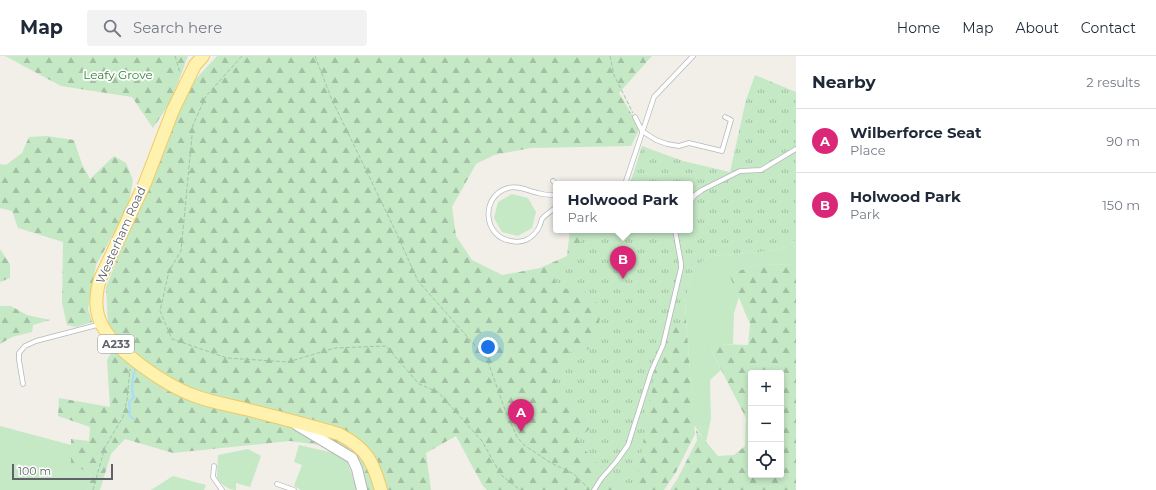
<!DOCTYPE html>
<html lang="en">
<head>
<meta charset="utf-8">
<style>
  :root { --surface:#fff; --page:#f2f2f3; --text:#1f2937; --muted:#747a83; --line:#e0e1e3; --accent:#db2777 }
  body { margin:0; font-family:Montserrat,sans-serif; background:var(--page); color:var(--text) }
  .controls { position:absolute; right:12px; bottom:12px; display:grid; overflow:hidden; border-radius:4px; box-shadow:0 2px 6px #0003 }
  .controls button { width:36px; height:36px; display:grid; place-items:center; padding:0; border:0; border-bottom:1px solid var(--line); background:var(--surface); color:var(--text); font:20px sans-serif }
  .scale { position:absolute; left:12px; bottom:10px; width:101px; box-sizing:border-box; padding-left:4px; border:2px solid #5f6368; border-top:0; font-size:11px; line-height:14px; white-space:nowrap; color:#5f6368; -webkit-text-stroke:3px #fff; paint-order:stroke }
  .you { position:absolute; left:488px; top:291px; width:14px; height:14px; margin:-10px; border:3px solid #fff; border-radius:50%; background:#1a73e8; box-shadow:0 0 0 6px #1a73e833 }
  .badge { display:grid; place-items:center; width:26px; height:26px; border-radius:50%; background:var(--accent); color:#fff; font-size:13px; font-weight:700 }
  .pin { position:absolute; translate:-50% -33px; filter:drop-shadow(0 1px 2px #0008) }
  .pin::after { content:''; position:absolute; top:21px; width:14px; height:12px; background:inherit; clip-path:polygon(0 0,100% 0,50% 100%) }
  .popup { position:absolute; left:553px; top:125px; width:140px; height:52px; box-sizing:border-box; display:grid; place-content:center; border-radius:4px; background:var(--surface); filter:drop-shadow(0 1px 3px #0005); font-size:13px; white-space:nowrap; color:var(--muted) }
  .popup b { font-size:15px; color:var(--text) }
  .popup::after { content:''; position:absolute; left:50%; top:100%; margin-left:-8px; border:8px solid transparent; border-top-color:var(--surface) }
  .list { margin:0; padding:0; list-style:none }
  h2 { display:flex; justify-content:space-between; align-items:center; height:52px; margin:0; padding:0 16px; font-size:17px }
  h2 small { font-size:13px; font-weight:400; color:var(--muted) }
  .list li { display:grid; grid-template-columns:26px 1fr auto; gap:12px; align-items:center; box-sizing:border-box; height:64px; padding:0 16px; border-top:1px solid var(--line) }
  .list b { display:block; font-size:15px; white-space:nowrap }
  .list p { margin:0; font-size:13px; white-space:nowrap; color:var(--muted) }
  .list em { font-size:13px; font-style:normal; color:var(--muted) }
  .icon { flex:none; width:22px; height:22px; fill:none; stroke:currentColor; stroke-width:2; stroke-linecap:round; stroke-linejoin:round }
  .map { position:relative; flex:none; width:796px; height:434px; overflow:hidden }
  header { display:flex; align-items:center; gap:24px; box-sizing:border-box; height:56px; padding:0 20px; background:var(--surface); border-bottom:1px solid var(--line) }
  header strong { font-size:19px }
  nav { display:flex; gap:22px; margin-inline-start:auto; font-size:14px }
  .search { width:280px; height:36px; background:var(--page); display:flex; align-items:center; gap:10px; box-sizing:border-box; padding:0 14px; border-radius:4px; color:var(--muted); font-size:15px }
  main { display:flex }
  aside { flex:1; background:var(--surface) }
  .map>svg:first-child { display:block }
  .grass { fill:#c5e8c5 }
  .forest { fill:url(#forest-firs); fill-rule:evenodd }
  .park { fill:url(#park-tufts) }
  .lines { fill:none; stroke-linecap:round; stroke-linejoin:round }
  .stream { stroke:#aadaff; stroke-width:2 }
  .service-casing { stroke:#b5b8bc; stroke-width:5.5 }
  .tertiary-casing { stroke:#b5b8bc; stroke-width:12 }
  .primary-casing { stroke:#f2c960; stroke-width:14 }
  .path { stroke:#9cc7a9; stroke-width:1; stroke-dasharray:4 2; stroke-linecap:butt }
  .service { stroke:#fff; stroke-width:4 }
  .tertiary { stroke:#fff; stroke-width:10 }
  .primary { stroke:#fff2af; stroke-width:12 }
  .labels { text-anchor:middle; stroke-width:3.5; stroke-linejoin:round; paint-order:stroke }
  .shield { fill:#fff; stroke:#8f9295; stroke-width:1 }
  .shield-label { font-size:11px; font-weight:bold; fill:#5f6368 }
  .park-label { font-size:12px; fill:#348238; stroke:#fff }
  .street-label { font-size:12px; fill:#5f6368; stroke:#fff }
</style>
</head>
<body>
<header>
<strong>Map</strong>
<div class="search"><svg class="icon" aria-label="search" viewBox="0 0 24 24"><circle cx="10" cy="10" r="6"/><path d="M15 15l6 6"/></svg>Search here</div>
<nav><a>Home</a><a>Map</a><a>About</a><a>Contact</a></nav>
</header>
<main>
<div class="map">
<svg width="796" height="434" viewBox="0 0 796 434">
  <defs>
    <pattern id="forest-firs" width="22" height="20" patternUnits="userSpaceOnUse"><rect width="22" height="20" fill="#c5e8c5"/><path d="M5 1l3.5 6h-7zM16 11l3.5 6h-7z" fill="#a3c0a4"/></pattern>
    <pattern id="park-tufts" width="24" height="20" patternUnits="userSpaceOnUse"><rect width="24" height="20" fill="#c5e8c5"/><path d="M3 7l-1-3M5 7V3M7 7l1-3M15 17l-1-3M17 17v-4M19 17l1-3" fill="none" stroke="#a3c0a4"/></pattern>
  </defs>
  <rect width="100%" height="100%" fill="#f1efe8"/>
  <!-- grass -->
  <g class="grass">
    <polygon points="512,138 528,142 536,156 532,172 518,180 502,176 494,162 498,146"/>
    <polygon points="796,184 796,209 760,208 730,218 739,241 734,257 733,288 718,288 711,294 721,314 710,324 711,363 706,386 694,369 685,247 693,211 712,200 780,194"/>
    <polygon points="0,370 71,389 71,409 91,417 87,434 0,434"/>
    <polygon points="299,389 338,398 347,405 354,425 353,434 301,434 294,430 302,409 294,406"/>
    <path d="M248,393L261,400L250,431L236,427V434C228,434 221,428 217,422L218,399Z"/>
    <polygon points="173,420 206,429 204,434 151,434"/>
  </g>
  <!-- forest -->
  <g class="forest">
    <polygon points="5,0 188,0 171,45 153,72 132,41 61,30"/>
    <polygon points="217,0 652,0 619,37 640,72 631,90 531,92 494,99 476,108 452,151 456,180 472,204 502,219 540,212 567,200 570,174 679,174 695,378 676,416 664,434 487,434 483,430 456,380 426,397 431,434 353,434 357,394 290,385 173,397 125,383 111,398 100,434 87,434 91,417 71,409 71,383 89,385 90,371 58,360 59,342 110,351 107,304 118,285 108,269 106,231 127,179 149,132 175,61 193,26"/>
    <polygon points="47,80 74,84 82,108 90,123 114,100 126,107 133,124 128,152 96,209 88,253 92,266 76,271 67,269 62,247 63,186 18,172 12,155 0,152 0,108 6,109 22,97 29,81"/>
    <polygon points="0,193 10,208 10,222 0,226"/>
    <path d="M760,208L796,209V434H670L678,422L697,384L696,374L718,400L734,399L745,390L746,362L711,294L718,288L748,289L750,268L729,218ZM751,317H781V419H751Z"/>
    <polygon points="0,250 11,250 27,259 50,264 33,269 32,276 12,281 0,288"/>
  </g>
  <!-- park -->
  <polygon class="park" points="755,19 796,36 796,184 780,194 712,200 693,211 680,271 658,271 653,329 635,434 625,434 589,399 577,383 591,372 565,345 554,321 568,297 594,292 602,251 585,236 557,231 553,216 580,197 582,174 690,174 690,128 630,128 642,90 683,105 730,116 746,44"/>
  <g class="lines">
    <!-- stream -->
    <path class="stream" d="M134,363L130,360L129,346L134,341C130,333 133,318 136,310"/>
    <!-- service casing -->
    <g class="service-casing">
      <g id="service">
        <polyline points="635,61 642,75 656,84 667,88 679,90 689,87 722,95 731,64 725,61"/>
        <polyline points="553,125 556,128"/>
        <polyline points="625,128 654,41 693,0"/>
        <path d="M556,139C550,139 544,139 538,137C528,135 518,129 508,132C480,140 483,181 511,185C516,186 521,186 526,184C532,181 538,175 540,169C541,167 541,164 542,163C546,158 552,155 556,151"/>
        <polyline points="690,146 695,139 702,134 740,115 761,114 796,93"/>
        <polyline points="23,328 19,304 19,297 25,290 36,285 101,268"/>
        <polyline points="214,410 213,421 222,434"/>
        <polyline points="277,428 294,434"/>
        <polyline points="594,434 601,423 616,406 628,389 651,316 663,289 681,212 681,207 675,174"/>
      </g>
    </g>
    <!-- tertiary casing -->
    <g class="tertiary-casing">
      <polyline id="tertiary" points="297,369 352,402 357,413 362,434"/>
    </g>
    <!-- primary casing -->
    <g class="primary-casing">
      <path id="primary" d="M203,0L195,9L173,54L145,127L100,223C96,237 94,251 100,265C111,293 167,330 195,340C211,346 229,349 245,353C277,361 308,369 339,378C367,393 373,405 381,434"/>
    </g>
    <!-- path -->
    <g class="path">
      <polyline points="175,0 180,17"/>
      <polyline points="242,0 206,40 193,69 181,195 169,215 160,255 172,283 227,302 288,306 335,292 386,290 419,328 438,336 482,385 501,419 520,434"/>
      <polyline points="315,0 332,44 396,176 418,225 487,303 504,351 517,381 524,389 551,407 574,418 588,432"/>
      <polyline points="610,0 614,19 633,57"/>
      <polyline points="93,434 105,391 123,361 127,344 130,313"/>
    </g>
    <!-- service -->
    <use href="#service" class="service"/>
    <!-- tertiary -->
    <use href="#tertiary" class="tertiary"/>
    <!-- primary -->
    <use href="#primary" class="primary"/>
  </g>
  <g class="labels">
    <!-- shield labels -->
    <rect class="shield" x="98" y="279" width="36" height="18" rx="3"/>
    <g class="shield-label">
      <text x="116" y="292">A233</text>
    </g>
    <!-- park labels -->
    <g class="park-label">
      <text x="118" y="23">Leafy Grove</text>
    </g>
    <!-- street labels -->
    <g class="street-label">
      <text transform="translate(121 179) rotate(-66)" y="4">Westerham Road</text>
    </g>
  </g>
</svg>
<div class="controls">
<button>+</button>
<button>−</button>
<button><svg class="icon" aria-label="locate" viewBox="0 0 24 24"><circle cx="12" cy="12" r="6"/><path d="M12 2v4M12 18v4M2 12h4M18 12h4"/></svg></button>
</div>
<div class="scale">100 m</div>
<div class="you"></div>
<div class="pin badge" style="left:521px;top:376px">A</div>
<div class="pin badge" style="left:623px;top:223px">B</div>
<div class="popup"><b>Holwood Park</b>Park</div>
</div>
<aside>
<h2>Nearby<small>2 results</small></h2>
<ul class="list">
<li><span class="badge">A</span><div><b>Wilberforce Seat</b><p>Place</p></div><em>90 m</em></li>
<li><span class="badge">B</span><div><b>Holwood Park</b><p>Park</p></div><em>150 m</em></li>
</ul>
</aside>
</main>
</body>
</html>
